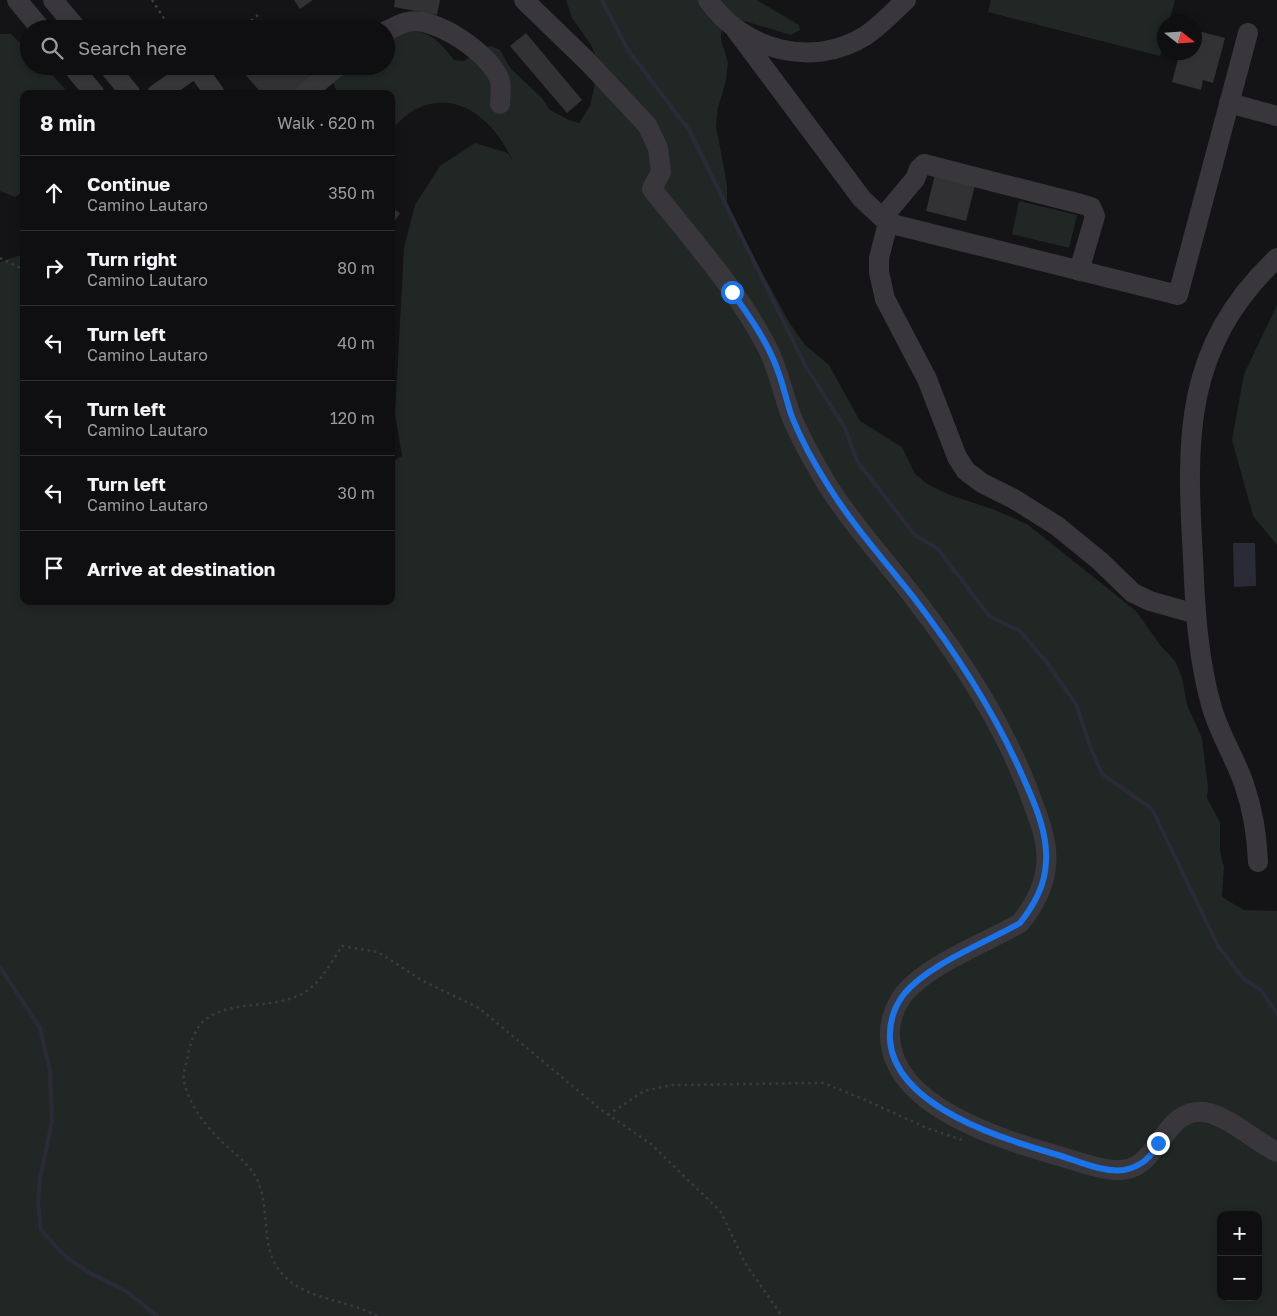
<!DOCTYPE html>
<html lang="en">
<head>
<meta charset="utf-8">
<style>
  :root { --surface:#0f0e10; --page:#1d1c1e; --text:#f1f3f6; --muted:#9b9c9f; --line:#2f2e30 }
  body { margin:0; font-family:"Golos Text",sans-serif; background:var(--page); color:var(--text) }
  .controls { position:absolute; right:15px; bottom:15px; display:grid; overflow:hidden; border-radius:10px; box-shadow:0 2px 8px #0003 }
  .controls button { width:45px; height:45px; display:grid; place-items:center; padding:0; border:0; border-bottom:1px solid var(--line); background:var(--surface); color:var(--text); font:25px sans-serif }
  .compass { position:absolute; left:1157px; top:15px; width:45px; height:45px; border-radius:50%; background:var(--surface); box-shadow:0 2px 8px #0003; rotate:107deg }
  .stop { position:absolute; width:15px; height:15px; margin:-11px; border:4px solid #1a73e8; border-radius:50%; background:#fff }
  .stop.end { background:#1a73e8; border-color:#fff; box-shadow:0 1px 5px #0008 }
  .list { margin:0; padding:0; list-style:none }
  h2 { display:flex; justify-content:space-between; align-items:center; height:65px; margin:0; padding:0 20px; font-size:21px }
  h2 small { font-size:16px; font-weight:400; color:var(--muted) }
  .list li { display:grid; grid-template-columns:32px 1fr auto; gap:15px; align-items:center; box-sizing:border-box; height:75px; padding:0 20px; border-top:1px solid var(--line) }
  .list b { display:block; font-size:19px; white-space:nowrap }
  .list p { margin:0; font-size:16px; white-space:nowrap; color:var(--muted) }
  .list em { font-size:16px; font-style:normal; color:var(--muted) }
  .icon { flex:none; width:28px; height:28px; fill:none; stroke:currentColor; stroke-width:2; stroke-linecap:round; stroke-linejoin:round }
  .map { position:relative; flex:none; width:1277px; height:1316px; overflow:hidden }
  .search { position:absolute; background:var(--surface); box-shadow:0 2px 8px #0003; left:20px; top:20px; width:375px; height:55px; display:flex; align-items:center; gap:12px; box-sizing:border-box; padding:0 18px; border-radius:28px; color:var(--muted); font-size:19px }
  .panel { position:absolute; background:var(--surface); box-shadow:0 2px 8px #0003; left:20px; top:90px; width:375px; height:515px; border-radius:10px }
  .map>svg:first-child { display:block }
  .green { fill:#202725; fill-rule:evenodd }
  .water { fill:#2b2b38 }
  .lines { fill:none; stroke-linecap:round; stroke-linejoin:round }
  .stream { stroke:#2b2b38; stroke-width:4 }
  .building { fill:#323134 }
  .path { stroke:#3c3b41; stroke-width:2.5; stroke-dasharray:2.5 4; stroke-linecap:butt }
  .minor { stroke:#39373c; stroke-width:20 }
  .route { stroke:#1a73e8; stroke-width:6 }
</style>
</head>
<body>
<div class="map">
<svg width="1277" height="1316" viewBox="0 0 1277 1316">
  <rect width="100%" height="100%" fill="#141315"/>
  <!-- green -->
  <g class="green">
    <path d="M566,0H757L799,25L800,30L791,35L741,20L731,21L723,28L721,34V40L728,62L726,81L718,108L716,126L727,184V204L731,215L789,322L805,345L829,365L860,421L902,447L915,474L929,485L950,495L995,510L1027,524L1136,611L1161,646L1175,661L1182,677L1187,705L1202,738L1208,787L1207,798L1220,822V851L1224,867L1222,897L1244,910L1277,911V1316H0V262L24,254V601H391V462L402,456L395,414L404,248L415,205L440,166L475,143L508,153L513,162C497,124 460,88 416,109C406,114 400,122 391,129V94H338L326,66H386V37C421,25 433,32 454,60L464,61L480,48L491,46L500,50L511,69L541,97L550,110L569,120L579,123L590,106L599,64L591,45L572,18ZM1221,1215H1258V1297H1221Z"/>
    <polygon points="991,0 1175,0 1169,22 1164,22 1164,40 1160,56 988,12"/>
    <polygon points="0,34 11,34 29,51 29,66 45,66 69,94 24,94 24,191 15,197 0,191"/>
    <polygon points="1019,201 1077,215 1069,248 1012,234"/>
    <polygon points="1277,305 1277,545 1253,516 1232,440 1244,374"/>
  </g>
  <!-- water -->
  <polygon class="water" points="1233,543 1255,543 1256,586 1234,587"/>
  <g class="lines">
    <!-- stream -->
    <g class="stream">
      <polyline points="602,0 628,50 689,130 805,365 845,428 857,461 915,535 938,549 990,617 1020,631 1045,660 1076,704 1090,746 1102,774 1152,809 1218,946 1244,979 1261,990 1277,1014"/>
      <polyline points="0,967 40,1028 50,1071 52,1122 40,1178 38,1203 41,1230 66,1257 88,1272 126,1291 157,1316"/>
    </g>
  </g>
  <!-- building -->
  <g class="building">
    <polygon points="294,0 313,0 300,9"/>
    <polygon points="395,0 440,0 437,15 394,7"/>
    <polygon points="270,20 278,29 251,29 256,23 261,28"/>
    <polygon points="1194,30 1225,38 1213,83 1203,80 1201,90 1172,82 1180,52 1194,52"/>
    <polygon points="526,33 582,100 567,113 510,46"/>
    <polygon points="238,66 311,66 316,72 292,94 262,94"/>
    <polygon points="935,175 975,185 966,221 926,211"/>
    <polygon points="391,207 400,213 391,226"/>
  </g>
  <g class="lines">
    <!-- path -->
    <g class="path">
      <polyline points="152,0 171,29"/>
      <polyline points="241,29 258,15"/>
      <polyline points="0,258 24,270"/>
      <polyline points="608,1115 644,1091 672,1085 823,1083 863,1099 927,1128 962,1140"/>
      <path d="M377,1316C348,1300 308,1300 284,1276C260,1251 270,1217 260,1187C255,1170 242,1160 230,1149C210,1132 189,1107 184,1081C182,1074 187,1063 188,1055C190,1044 196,1026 206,1019C238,996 287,1014 316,983C326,973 334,958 342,946L378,952L423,981L479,1008L600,1109L651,1144L721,1212L745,1263L782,1316"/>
    </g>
    <!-- minor -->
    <g class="minor">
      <polyline points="17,0 41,29"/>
      <polyline points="53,0 77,29"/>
      <path d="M524,0L588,62L647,125L658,148L661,172L652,189C692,240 738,290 768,349C779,371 783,395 792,418C802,442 815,464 828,486C854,527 886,561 915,599C961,659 1003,723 1030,795C1038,818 1049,841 1046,866C1044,888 1034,906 1020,923C986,943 928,964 904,994C895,1006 889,1022 890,1037C893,1108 1004,1140 1059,1156C1077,1161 1096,1169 1114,1170C1161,1174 1160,1108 1204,1112C1227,1115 1256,1142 1277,1152"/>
      <path d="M708,0C743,50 812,69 865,36C880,26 893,12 906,0"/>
      <polyline points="736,30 862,199 888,223 879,258 879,272 885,299 927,379 957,457 966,471 982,483 1014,499 1057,526 1100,561 1133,593 1150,601 1196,614"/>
      <path d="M386,31C393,28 401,23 408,22C436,16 492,55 500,81C502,88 500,98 500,104"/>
      <polyline points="72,66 95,94"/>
      <polyline points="108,66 131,94"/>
      <polyline points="157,94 196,67 215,94"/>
      <polyline points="304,94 338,66"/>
      <polyline points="1229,103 1277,116"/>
      <polyline points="883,217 915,179 919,169 924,164 1081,204 1091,207 1095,216 1079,271"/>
      <polyline points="888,223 1178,295 1248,33"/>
      <path d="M1258,862C1257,836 1253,810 1244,784C1235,758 1220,735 1212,708C1198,660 1195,608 1193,558C1186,438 1183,347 1277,258"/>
    </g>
  </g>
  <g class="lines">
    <!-- route -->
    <path class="route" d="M732,292C750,317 769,344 779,374C784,388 787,403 792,417C802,442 815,465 829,487C854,527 885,561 914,598C957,654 994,711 1022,775C1034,802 1048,832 1046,862C1045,886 1034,905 1020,923C985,943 929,964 904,994C894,1007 889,1024 890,1040C895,1107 1005,1140 1058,1155C1078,1161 1104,1173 1124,1170C1140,1167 1152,1157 1158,1143"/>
  </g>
</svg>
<div class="controls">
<button>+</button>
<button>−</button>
</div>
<svg class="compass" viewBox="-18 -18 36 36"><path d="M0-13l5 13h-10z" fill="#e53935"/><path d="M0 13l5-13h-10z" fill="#9b9c9f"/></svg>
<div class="stop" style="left:732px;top:292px"></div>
<div class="stop end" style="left:1158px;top:1143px"></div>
<div class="search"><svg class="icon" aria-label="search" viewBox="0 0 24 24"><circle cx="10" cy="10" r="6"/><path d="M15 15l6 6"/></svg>Search here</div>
<section class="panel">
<h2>8 min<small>Walk · 620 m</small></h2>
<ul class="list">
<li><svg class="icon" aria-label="ahead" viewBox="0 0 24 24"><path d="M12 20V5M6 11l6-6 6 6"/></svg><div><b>Continue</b><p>Camino Lautaro</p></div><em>350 m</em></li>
<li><svg class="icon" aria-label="right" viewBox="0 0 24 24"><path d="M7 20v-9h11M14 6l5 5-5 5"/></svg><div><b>Turn right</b><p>Camino Lautaro</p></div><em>80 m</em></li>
<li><svg class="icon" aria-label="left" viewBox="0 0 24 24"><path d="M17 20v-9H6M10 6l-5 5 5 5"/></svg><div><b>Turn left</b><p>Camino Lautaro</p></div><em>40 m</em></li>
<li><svg class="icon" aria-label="left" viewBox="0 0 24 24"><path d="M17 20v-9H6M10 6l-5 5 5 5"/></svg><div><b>Turn left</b><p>Camino Lautaro</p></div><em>120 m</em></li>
<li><svg class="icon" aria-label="left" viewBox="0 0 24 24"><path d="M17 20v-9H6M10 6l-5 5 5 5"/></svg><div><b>Turn left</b><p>Camino Lautaro</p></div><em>30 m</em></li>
<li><svg class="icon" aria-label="arrive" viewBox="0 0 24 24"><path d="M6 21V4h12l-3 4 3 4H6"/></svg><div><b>Arrive at destination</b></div></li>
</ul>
</section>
</div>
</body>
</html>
